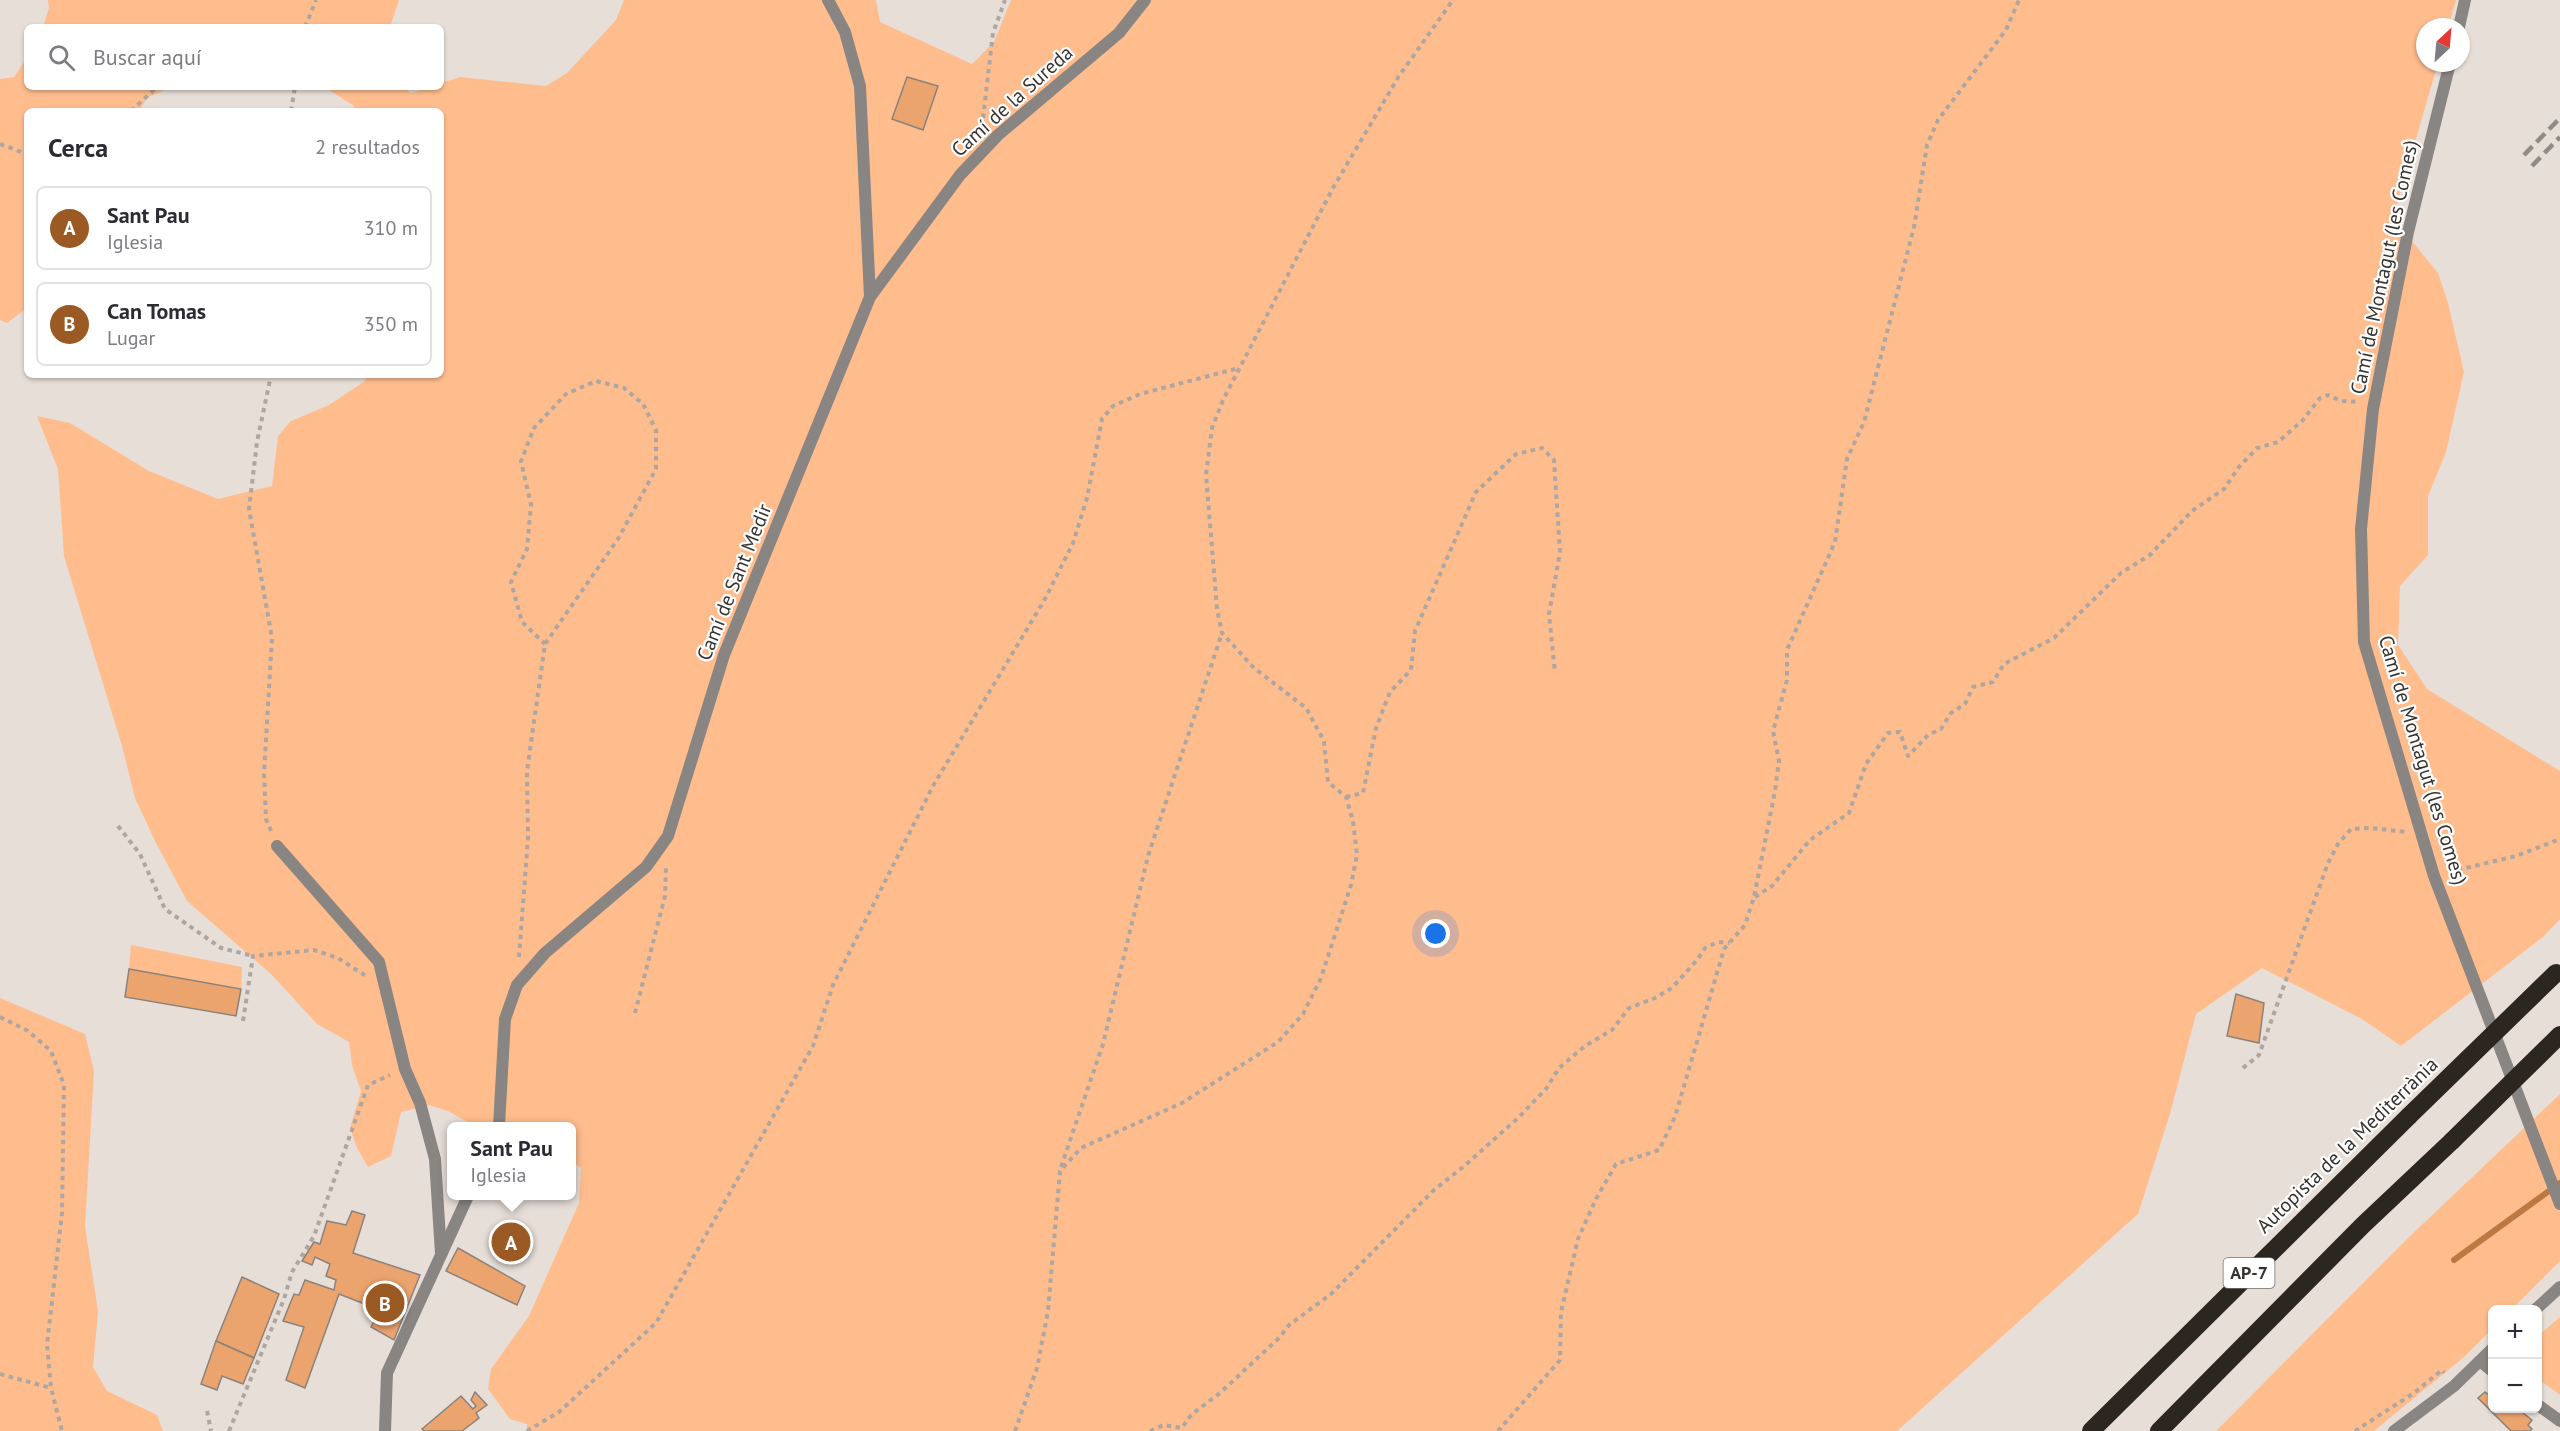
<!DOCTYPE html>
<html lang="es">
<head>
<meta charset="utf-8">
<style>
  :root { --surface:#fff; --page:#f2f2f3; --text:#2b2b33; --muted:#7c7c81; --line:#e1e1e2; --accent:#9b5a24 }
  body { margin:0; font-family:"PT Sans",sans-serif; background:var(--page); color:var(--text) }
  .controls { position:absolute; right:18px; bottom:18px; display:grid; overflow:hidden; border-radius:9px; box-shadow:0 2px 4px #0004 }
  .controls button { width:54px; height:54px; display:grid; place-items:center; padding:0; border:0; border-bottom:2px solid var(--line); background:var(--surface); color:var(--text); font:30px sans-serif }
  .compass { position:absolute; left:2416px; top:18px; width:54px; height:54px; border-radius:50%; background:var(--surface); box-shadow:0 2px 4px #0004; rotate:26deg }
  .you { position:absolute; left:1436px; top:934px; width:21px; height:21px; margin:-15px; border:4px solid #fff; border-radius:50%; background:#1a73e8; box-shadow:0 0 0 9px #1a73e833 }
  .badge { display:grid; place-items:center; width:39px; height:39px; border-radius:50%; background:var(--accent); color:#fff; font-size:20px; font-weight:700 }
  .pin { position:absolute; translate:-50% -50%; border:3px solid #fff; box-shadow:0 2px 6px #0006 }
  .popup { position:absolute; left:447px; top:1122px; width:129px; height:78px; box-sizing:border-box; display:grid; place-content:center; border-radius:9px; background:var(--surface); filter:drop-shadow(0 2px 4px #0005); font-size:20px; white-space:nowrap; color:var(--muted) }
  .popup b { font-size:22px; color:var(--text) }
  .popup::after { content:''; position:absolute; left:50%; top:100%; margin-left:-12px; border:12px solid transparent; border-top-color:var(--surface) }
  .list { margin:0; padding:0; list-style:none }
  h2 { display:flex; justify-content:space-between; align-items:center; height:78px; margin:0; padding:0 24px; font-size:26px }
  h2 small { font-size:20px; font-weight:400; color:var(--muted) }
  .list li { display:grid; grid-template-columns:39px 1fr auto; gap:18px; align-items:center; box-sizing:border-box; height:84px; margin:0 12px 12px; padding:0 12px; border:2px solid var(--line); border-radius:9px }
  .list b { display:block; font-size:22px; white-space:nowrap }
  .list p { margin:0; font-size:20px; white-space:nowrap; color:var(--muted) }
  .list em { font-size:20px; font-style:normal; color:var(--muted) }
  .icon { flex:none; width:33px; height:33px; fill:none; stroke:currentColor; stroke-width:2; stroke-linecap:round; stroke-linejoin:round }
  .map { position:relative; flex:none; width:2560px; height:1431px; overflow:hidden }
  .search { position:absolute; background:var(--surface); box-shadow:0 2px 4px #0004; left:24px; top:24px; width:420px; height:66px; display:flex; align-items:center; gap:15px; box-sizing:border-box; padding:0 21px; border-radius:9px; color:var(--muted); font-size:22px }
  .panel { position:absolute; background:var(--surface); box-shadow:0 2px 4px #0004; left:24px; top:108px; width:420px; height:270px; border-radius:9px }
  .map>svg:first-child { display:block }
  .green { fill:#ffbd8e }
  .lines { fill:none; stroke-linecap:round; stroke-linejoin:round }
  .stream { stroke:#bd7943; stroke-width:6 }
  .building { fill:#eca46f; stroke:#8a827c; stroke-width:1.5 }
  .path { stroke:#ada6a1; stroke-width:4; stroke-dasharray:4.5 4.5; stroke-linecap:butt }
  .minor { stroke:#898583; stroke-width:12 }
  .motorway { stroke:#2c2621; stroke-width:18 }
  .rail { stroke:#918b86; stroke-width:4.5; stroke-dasharray:12 6; stroke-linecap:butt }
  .motorway-bridge { stroke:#2c2621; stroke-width:18 }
  .labels { text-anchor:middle; stroke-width:4.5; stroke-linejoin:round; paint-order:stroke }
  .shield { fill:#fff; stroke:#72706d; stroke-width:1.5 }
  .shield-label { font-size:18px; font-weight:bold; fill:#35322f }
  .street-label { font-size:20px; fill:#35322f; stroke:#fff }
</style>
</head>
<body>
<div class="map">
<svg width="2560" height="1431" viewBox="0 0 2560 1431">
  <rect width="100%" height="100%" fill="#e7ded7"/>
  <!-- green -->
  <g class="green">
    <polygon points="48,0 399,0 390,27 43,27 49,8"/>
    <polygon points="624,0 876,0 880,22 972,64 994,42 1011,0 2456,0 2448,27 2425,27 2425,63 2438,63 2393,218 2438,273 2448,303 2464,372 2446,452 2428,496 2428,555 2400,586 2398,645 2427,689 2560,771 2560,919 2543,937 2401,1046 2362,1019 2262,968 2196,1014 2170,1114 2138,1214 1897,1431 527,1431 527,1424 510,1419 488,1389 491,1369 529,1316 579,1203 581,1168 571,1161 571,1126 475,1126 448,1111 429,1105 401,1112 391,1156 368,1167 357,1148 350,1128 361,1091 352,1065 349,1042 317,1024 272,975 187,901 155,841 135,798 122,746 64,556 58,469 37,416 70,423 149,471 218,499 272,486 278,436 291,421 329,405 365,381 367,375 441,375 441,111 358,111 353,105 324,87 404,87 411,93 430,87 441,87 441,83 460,77 546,86 567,73 616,20"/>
    <polygon points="27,58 27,87 171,87 147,98 139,111 27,111 27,308 7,323 0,320 0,79 14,77"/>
    <polygon points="131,945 242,967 241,989 129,969"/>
    <polygon points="0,998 85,1034 94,1071 85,1226 98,1311 93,1367 107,1391 157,1415 163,1431 0,1431"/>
    <polygon points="2560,1094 2560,1261 2512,1309 2492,1310 2492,1329 2464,1357 2374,1431 2216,1431 2408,1238"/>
    <polygon points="2560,1317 2560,1395 2538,1379 2538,1336"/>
  </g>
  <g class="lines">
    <!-- stream -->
    <polyline class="stream" points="2454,1260 2560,1183"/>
  </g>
  <!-- building -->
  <g class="building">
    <polygon points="907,77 938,86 923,130 892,119"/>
    <polygon points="129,969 241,989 236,1016 125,997"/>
    <polygon points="2236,994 2264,1003 2259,1043 2227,1036"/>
    <polygon points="352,1211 365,1215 353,1253 420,1275 394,1340 371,1327 380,1310 339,1294 305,1388 286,1380 304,1327 283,1321 294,1294 299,1295 305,1280 334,1290 336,1280 326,1276 330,1264 315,1257 312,1265 302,1261 314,1242 320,1244 327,1221 346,1225"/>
    <polygon points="458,1248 525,1286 517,1305 446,1271"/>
    <polygon points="242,1277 279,1294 254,1358 216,1341"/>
    <polygon points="216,1341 254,1358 243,1384 222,1376 217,1390 201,1384"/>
    <polygon points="2492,1391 2492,1408 2517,1408 2532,1420 2528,1425 2532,1429 2530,1431 2511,1431 2478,1398 2485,1392 2489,1395"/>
    <polygon points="475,1392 487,1405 476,1413 479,1418 462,1431 424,1431 422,1429 461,1396 473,1409 476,1406 471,1400"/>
  </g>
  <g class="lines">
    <!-- path -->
    <g class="path">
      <polyline points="305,27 316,0"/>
      <polyline points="131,111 157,87"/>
      <polyline points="291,111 295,87"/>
      <polyline points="982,127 993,33 1005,0"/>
      <polyline points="0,144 27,154"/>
      <polyline points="1346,797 1363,793 1376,728 1390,692 1411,670 1415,631 1476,492 1516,454 1542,448 1554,460 1560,552 1549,614 1555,673"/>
      <polyline points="118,826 140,854 165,909 221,948 253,956"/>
      <polyline points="271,831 266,819 264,774 272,638 249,509 257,442 271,375"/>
      <polyline points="2449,872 2516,856 2560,839"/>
      <polyline points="1755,897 1772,886 1810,840 1849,813 1866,764 1888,733 1900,732 1908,756 1928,735 1941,729 1951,713 1965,704 1973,687 1993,682 2004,664 2054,638 2121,573 2150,555 2192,511 2224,489 2239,467 2257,448 2278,442 2303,420 2320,398 2328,395 2341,401 2358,402"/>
      <polyline points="519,957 528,838 527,771 545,644 618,539 656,469 656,430 643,404 624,388 596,381 566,394 534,428 521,461 531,505 527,549 511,582 522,622 545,644"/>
      <polyline points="635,1013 665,896 666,867"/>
      <polyline points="0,1017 28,1031 51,1051 64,1085 62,1213 47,1345 51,1388 62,1431"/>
      <polyline points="243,1021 253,956 314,950 338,958 366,976"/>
      <polyline points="2243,1068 2259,1055 2328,863 2338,844 2351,829 2370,828 2406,832"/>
      <polyline points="1061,1167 1103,1044 1148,856 1222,633"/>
      <polyline points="0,1374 51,1388"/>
      <polyline points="207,1411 211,1431"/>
      <polyline points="229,1431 284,1299 292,1272 314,1236 368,1085 390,1075"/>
      <polyline points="527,1431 559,1412 656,1323 813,1046 833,985 933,786 1045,599 1073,543 1087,498 1102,419 1113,406 1140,394 1239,368"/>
      <polyline points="1015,1431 1037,1368 1048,1311 1060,1171 1081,1148 1182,1103 1278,1042 1303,1014 1321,978 1351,885 1357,855 1353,821 1346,797 1328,782 1324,741 1306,708 1254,668 1222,633 1217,609 1206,475 1212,428 1223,400 1333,188 1399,76 1453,0"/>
      <polyline points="1150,1431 1164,1425 1182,1428 1191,1415 1220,1393 1280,1337 1289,1325 1331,1294 1434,1190 1463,1167 1518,1118 1546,1089 1559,1068 1585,1046 1612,1030 1629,1008 1655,998 1672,988 1697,960 1705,948 1718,942 1729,943"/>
      <polyline points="1498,1431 1560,1360 1561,1312 1578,1239 1596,1199 1616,1164 1659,1150 1675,1117 1724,949 1745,925 1754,897 1775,791 1779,761 1773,731 1787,680 1787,650 1835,542 1847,459 1864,422 1914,227 1927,145 1938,120 2006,30 2019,0"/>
      <polyline points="2355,1431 2414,1393 2442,1370 2444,1373"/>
    </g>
    <!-- minor -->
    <g class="minor">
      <polyline points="2459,27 2465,0"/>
      <polyline points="2450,63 2408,232 2373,409 2361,529 2364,642 2434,876 2560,1204"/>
      <polyline points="870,297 960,175 998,135 1119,33 1145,0"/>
      <polyline points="277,846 379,962 405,1069 420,1103 435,1159 441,1254"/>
      <polyline points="499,1126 505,1019 517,985 545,953 646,867 668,836 724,655 870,297 860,86 845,32 828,0"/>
      <polyline points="2535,1310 2560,1287"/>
      <polyline points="2480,1361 2492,1371"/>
      <polyline points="2538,1405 2560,1421"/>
      <polyline points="385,1431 387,1373 468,1196"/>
      <polyline points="2394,1431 2454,1386 2492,1349"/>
    </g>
    <!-- motorway -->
    <g class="motorway">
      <polyline points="2091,1431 2409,1116"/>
      <polyline points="2159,1431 2363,1225 2452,1141"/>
    </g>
    <!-- rail -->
    <g class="rail">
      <polyline points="2524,155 2560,118"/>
      <polyline points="2532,166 2560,137"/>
    </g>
    <!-- motorway-bridge -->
    <g class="motorway-bridge">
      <polyline points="2409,1116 2556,973"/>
      <polyline points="2452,1141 2560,1035"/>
    </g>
  </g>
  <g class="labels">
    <!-- shield labels -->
    <rect class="shield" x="2223.5" y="1258" width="51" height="30" rx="4.5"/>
    <g class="shield-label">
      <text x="2249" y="1279">AP-7</text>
    </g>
    <!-- street labels -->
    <g class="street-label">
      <text transform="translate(1012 101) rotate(-42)" y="7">Camí de la Sureda</text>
      <text transform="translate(2384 267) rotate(-78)" y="7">Camí de Montagut (les Comes)</text>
      <text transform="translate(734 582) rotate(-68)" y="7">Camí de Sant Medir</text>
      <text transform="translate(2423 760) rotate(73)" y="7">Camí de Montagut (les Comes)</text>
      <text transform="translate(2347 1145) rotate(-44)" y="7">Autopista de la Mediterrània</text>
    </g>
  </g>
</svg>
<div class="controls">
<button>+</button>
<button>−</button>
</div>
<svg class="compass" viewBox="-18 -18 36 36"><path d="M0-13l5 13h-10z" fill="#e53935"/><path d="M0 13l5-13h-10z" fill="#7c7c81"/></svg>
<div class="you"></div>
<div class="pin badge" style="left:511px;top:1242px">A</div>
<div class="popup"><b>Sant Pau</b>Iglesia</div>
<div class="pin badge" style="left:385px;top:1303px">B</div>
<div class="search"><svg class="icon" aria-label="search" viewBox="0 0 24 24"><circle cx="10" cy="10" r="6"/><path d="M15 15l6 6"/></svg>Buscar aquí</div>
<section class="panel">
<h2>Cerca<small>2 resultados</small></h2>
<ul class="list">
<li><span class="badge">A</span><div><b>Sant Pau</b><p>Iglesia</p></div><em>310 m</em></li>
<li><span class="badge">B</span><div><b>Can Tomas</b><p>Lugar</p></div><em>350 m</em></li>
</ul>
</section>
</div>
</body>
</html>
